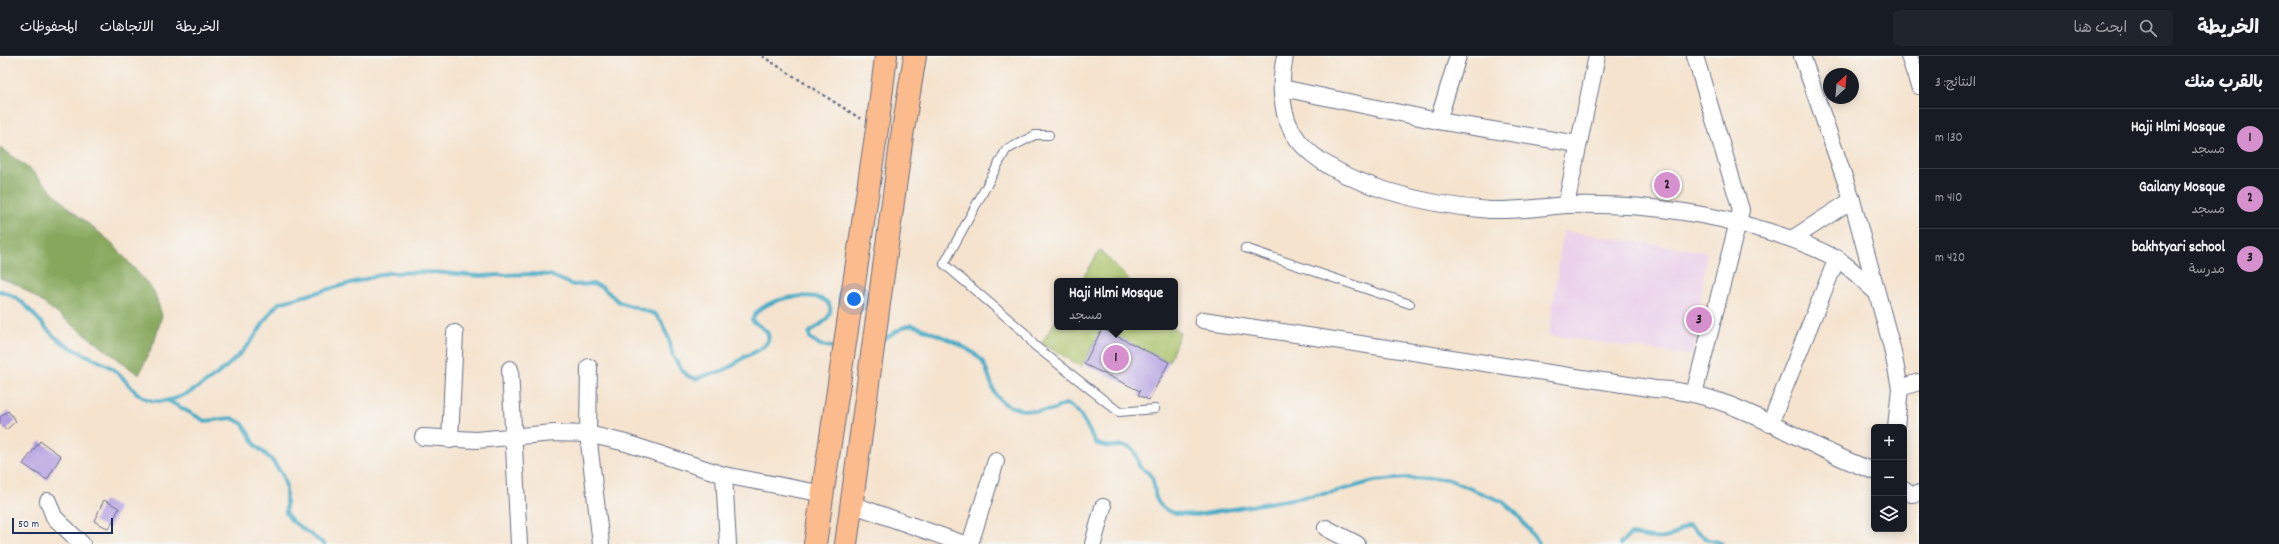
<!DOCTYPE html>
<html lang="ar">
<head>
<meta charset="utf-8">
<style>
  :root { --surface:#171b24; --page:#20242c; --text:#f1f3f6; --muted:#9ea1a6; --line:#363941; --accent:#d690ce }
  body { margin:0; font-family:Dekko,"Playpen Sans Arabic",sans-serif; background:var(--page); color:var(--text); direction:rtl }
  .controls { position:absolute; right:12px; bottom:12px; display:grid; overflow:hidden; border-radius:6px; box-shadow:0 2px 10px #0003 }
  .controls button { width:36px; height:36px; display:grid; place-items:center; padding:0; border:0; border-bottom:1px solid var(--line); background:var(--surface); color:var(--text); font:20px sans-serif }
  .compass { position:absolute; left:1823px; top:12px; width:36px; height:36px; border-radius:50%; background:var(--surface); box-shadow:0 2px 10px #0003; rotate:26deg }
  .scale { position:absolute; left:12px; bottom:10px; width:101px; box-sizing:border-box; padding-left:4px; border:2px solid #1b2f5e; border-top:0; font-size:11px; line-height:14px; white-space:nowrap; color:#1b2f5e; -webkit-text-stroke:3px #f6f6f2; paint-order:stroke }
  .you { position:absolute; left:854px; top:243px; width:14px; height:14px; margin:-10px; border:3px solid #fff; border-radius:50%; background:#1a73e8; box-shadow:0 0 0 6px #1a73e833 }
  .badge { display:grid; place-items:center; width:26px; height:26px; border-radius:50%; background:var(--accent); color:#111; font-size:13px; font-weight:700 }
  .pin { position:absolute; translate:-50% -50%; border:2px solid #fff; box-shadow:0 1px 4px #0006 }
  .popup { position:absolute; left:1054px; top:222px; width:124px; height:52px; box-sizing:border-box; display:grid; place-content:center; border-radius:6px; background:var(--surface); filter:drop-shadow(0 1px 3px #0005); font-size:13px; white-space:nowrap; color:var(--muted) }
  .popup b { font-size:15px; color:var(--text) }
  .popup::after { content:''; position:absolute; left:50%; top:100%; margin-left:-8px; border:8px solid transparent; border-top-color:var(--surface) }
  .list { margin:0; padding:0; list-style:none }
  h2 { display:flex; justify-content:space-between; align-items:center; height:52px; margin:0; padding:0 16px; font-size:17px }
  h2 small { font-size:13px; font-weight:400; color:var(--muted) }
  .list li { display:grid; grid-template-columns:26px 1fr auto; gap:12px; align-items:center; box-sizing:border-box; height:60px; padding:0 16px; border-top:1px solid var(--line) }
  .list b { display:block; font-size:15px; white-space:nowrap }
  .list p { margin:0; font-size:13px; white-space:nowrap; color:var(--muted) }
  .list em { font-size:13px; font-style:normal; color:var(--muted) }
  .icon { flex:none; width:22px; height:22px; fill:none; stroke:currentColor; stroke-width:2; stroke-linecap:round; stroke-linejoin:round }
  .map { position:relative; flex:none; width:1919px; height:488px; overflow:hidden; direction:ltr }
  header { display:flex; align-items:center; gap:24px; box-sizing:border-box; height:56px; padding:0 20px; background:var(--surface); border-bottom:1px solid var(--line) }
  header strong { font-size:19px }
  nav { display:flex; gap:22px; margin-inline-start:auto; font-size:14px }
  .search { width:280px; height:36px; background:var(--page); display:flex; align-items:center; gap:10px; box-sizing:border-box; padding:0 14px; border-radius:6px; color:var(--muted); font-size:15px }
  main { display:flex }
  aside { flex:1; background:var(--surface) }
  .map>svg:first-child { display:block }
  .built { fill:#ebd1eb }
  .green { fill:#a9c166; stroke:#627862 }
  .forest { fill:#86a75b; stroke:#506b5c }
  .lines { fill:none; stroke-linecap:round; stroke-linejoin:round }
  .stream { stroke:#47abc6; stroke-width:4 }
  .building { fill:#b29ee2 }
  .service-casing { stroke:#676e85; stroke-width:10 }
  .minor-casing { stroke:#676e85; stroke-width:18 }
  .primary-casing { stroke:#676e85; stroke-width:24 }
  .path { stroke:#676e85; stroke-width:2.5; stroke-dasharray:3 3; stroke-linecap:butt }
  .service { stroke:#fff; stroke-width:8 }
  .minor { stroke:#fff; stroke-width:16 }
  .primary { stroke:#fbbb8c; stroke-width:22 }
</style>
</head>
<body>
<header>
<strong>الخريطة</strong>
<div class="search"><svg class="icon" aria-label="search" viewBox="0 0 24 24"><circle cx="10" cy="10" r="6"/><path d="M15 15l6 6"/></svg>ابحث هنا</div>
<nav><a>الخريطة</a><a>الاتجاهات</a><a>المحفوظات</a></nav>
</header>
<main>
<aside>
<h2>بالقرب منك<small>النتائج: 3</small></h2>
<ul class="list">
<li><span class="badge">1</span><div><b>Haji Hlmi Mosque</b><p>مسجد</p></div><em>130 m</em></li>
<li><span class="badge">2</span><div><b>Gailany Mosque</b><p>مسجد</p></div><em>410 m</em></li>
<li><span class="badge">3</span><div><b>bakhtyari school</b><p>مدرسة</p></div><em>420 m</em></li>
</ul>
</aside>
<div class="map">
<svg width="1919" height="488" viewBox="0 0 1919 488">
  <rect width="100%" height="100%" fill="#f6f6f2"/>
  <filter id="ink" filterUnits="userSpaceOnUse"><feTurbulence type="fractalNoise" baseFrequency=".025" numOctaves="2"/><feDisplacementMap in="SourceGraphic" scale="8" xChannelSelector="R" yChannelSelector="G"/><feConvolveMatrix kernelMatrix="1 2 1 2 8 2 1 2 1" color-interpolation-filters="sRGB"/></filter>
  <filter id="wash" filterUnits="userSpaceOnUse"><feTurbulence type="fractalNoise" baseFrequency=".012" numOctaves="4" result="noise"/><feDisplacementMap in="SourceGraphic" scale="16" xChannelSelector="R" yChannelSelector="G"/><feGaussianBlur stdDeviation="0.9" result="paint"/><feColorMatrix in="noise" values="0 0 0 0 0 0 0 0 0 0 0 0 0 0 0 0 0 1.4 0 .05"/><feComposite in="paint" operator="in"/></filter>
  <g filter="url(#wash)">
    <rect width="100%" height="100%" fill="#f5e3ce"/>
    <!-- built -->
    <polygon class="built" points="1563,175 1707,196 1693,300 1549,279"/>
    <!-- green -->
    <g class="green">
      <polygon points="1100,194 1130,225 1081,225"/>
      <polygon points="1057,262 1057,271 1174,271 1180,277 1169,306 1102,273 1081,311 1042,287"/>
    </g>
    <!-- forest -->
    <polygon class="forest" points="0,91 33,116 70,153 111,186 154,235 162,259 155,284 139,319 42,246 18,229 0,222"/>
    <g class="lines">
      <!-- stream -->
      <g class="stream">
        <path d="M0,235C25,241 37,265 55,281C71,295 95,301 113,313C126,322 132,337 147,343C178,356 230,310 249,288C260,275 266,259 279,247L387,217L432,216L480,220L529,218L550,219L573,229L593,228L602,231L619,246L655,258L661,265L669,283L673,300L681,313L688,320L696,323C705,318 713,318 722,315C731,312 738,305 746,300C753,297 772,290 768,278C765,271 757,270 752,264C761,236 845,230 828,261C824,268 815,271 809,277L810,282L820,289L832,291"/>
        <path d="M882,284L904,271L912,269C929,275 972,290 982,305C989,315 990,328 996,339C1006,355 1034,357 1052,354C1056,353 1061,349 1066,348C1082,353 1087,373 1096,387C1115,398 1134,376 1139,410C1143,414 1148,415 1151,420C1155,426 1154,435 1156,442C1163,459 1181,458 1197,459L1334,436L1374,425L1406,422L1447,423L1503,446L1517,458L1539,488"/>
        <polyline points="167,344 205,365 232,362 243,368 256,390 271,403 282,418 286,431 286,457 292,465 324,488"/>
        <path d="M1620,488L1630,479C1641,479 1655,484 1664,482C1675,481 1680,472 1689,469C1696,473 1701,479 1707,483C1712,486 1718,484 1722,488"/>
      </g>
    </g>
    <g id="blocks">
      <!-- building -->
      <g class="building">
        <polygon points="1102,273 1169,306 1149,344 1138,339 1140,335 1084,308"/>
        <polygon points="8,355 16,365 6,374 0,367 0,361"/>
        <polygon points="40,385 61,400 47,424 23,408"/>
        <polygon points="104,444 119,452 109,473 94,465"/>
      </g>
    </g>
  </g>
  <g filter="url(#ink)">
    <use href="#blocks" fill-opacity="0" stroke="#676e85" stroke-width="1"/>
    <g class="lines">
      <!-- service casing -->
      <g class="service-casing">
        <g id="service">
          <polyline points="1049,79 1035,79 1006,94 944,208 1025,277 1034,289 1119,356 1155,353"/>
          <polyline points="1245,192 1410,248"/>
        </g>
      </g>
      <!-- minor casing -->
      <g class="minor-casing">
        <g id="minor">
          <path d="M1285,0C1279,28 1280,61 1298,84C1335,130 1434,150 1490,154C1516,155 1542,151 1567,149C1606,148 1646,150 1684,156C1730,163 1794,180 1835,202C1850,210 1863,225 1876,236"/>
          <polyline points="1802,0 1852,144 1892,292 1900,332 1896,371"/>
          <polyline points="1909,0 1919,30"/>
          <polyline points="1282,32 1438,65 1578,88"/>
          <polyline points="1438,65 1458,0"/>
          <polyline points="1566,149 1597,0"/>
          <polyline points="1792,183 1852,144"/>
          <path d="M1203,264L1655,333C1734,335 1801,390 1874,415"/>
          <polyline points="589,311 588,378 601,488"/>
          <polyline points="510,313 519,488"/>
          <polyline points="1900,332 1919,326"/>
          <polyline points="1694,338 1741,154 1695,0"/>
          <polyline points="1770,368 1837,202"/>
          <polyline points="423,381 476,384 554,377 588,378 626,387 724,419 824,438"/>
          <polyline points="450,384 455,277"/>
          <polyline points="724,419 728,488"/>
          <polyline points="1904,433 1911,438 1919,437"/>
          <polyline points="48,445 54,461 82,488"/>
          <polyline points="851,448 964,488"/>
          <polyline points="1326,472 1357,488"/>
          <polyline points="970,488 996,405"/>
          <polyline points="1093,488 1103,451"/>
        </g>
      </g>
      <!-- primary casing -->
      <g class="primary-casing">
        <g id="primary">
          <polyline points="815,488 877,73 886,0"/>
          <polyline points="846,488 902,80 915,0"/>
        </g>
      </g>
      <!-- path -->
      <polyline class="path" points="762,0 861,63"/>
      <!-- service -->
      <use href="#service" class="service"/>
      <!-- minor -->
      <use href="#minor" class="minor"/>
      <!-- primary -->
      <use href="#primary" class="primary"/>
    </g>
  </g>
</svg>
<div class="controls">
<button>+</button>
<button>−</button>
<button><svg class="icon" aria-label="layers" viewBox="0 0 24 24"><path d="M12 4l9 5-9 5-9-5zM3 14l9 5 9-5"/></svg></button>
</div>
<svg class="compass" viewBox="-18 -18 36 36"><path d="M0-13l5 13h-10z" fill="#e53935"/><path d="M0 13l5-13h-10z" fill="#9ea1a6"/></svg>
<div class="scale">50 m</div>
<div class="you"></div>
<div class="pin badge" style="left:1116px;top:302px">1</div>
<div class="popup"><b>Haji Hlmi Mosque</b>مسجد</div>
<div class="pin badge" style="left:1667px;top:129px">2</div>
<div class="pin badge" style="left:1699px;top:264px">3</div>
</div>
</main>
</body>
</html>
